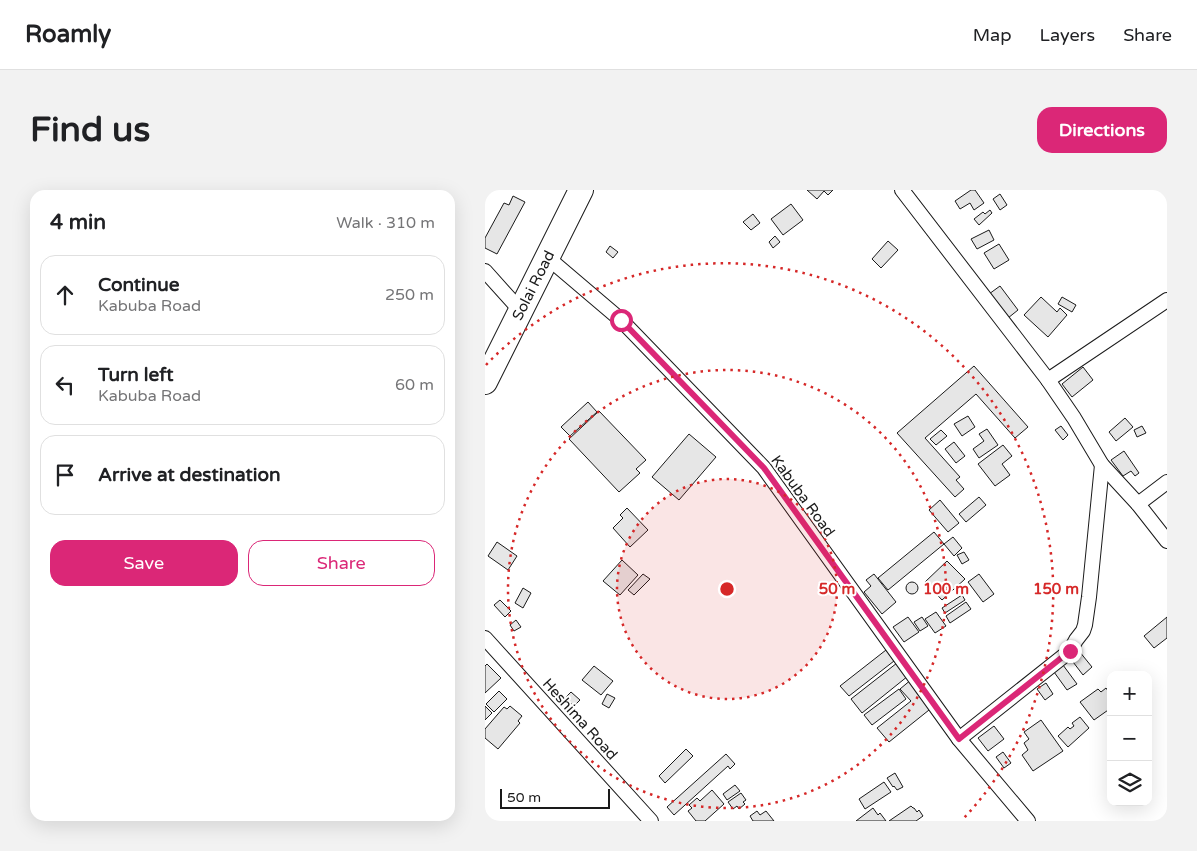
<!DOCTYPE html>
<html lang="en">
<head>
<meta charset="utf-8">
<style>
  :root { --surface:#fff; --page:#f2f2f2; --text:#202124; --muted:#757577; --line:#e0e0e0; --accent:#db2777 }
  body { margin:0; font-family:"Varela Round",sans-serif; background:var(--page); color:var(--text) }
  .controls { position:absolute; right:15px; bottom:15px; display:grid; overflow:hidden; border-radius:10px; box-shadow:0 5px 20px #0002 }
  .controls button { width:45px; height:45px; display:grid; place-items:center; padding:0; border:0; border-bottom:1px solid var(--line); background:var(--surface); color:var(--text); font:25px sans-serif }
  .scale { position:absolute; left:15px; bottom:12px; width:110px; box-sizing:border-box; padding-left:5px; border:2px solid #1a1a1a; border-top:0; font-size:14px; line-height:18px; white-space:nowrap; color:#1a1a1a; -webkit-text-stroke:4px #fff; paint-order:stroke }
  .stop { position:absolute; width:15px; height:15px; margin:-11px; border:4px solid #db2777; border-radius:50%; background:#fff }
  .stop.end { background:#db2777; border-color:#fff; box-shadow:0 1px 5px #0008 }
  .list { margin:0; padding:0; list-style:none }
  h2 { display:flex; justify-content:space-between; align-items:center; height:65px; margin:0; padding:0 20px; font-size:21px }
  h2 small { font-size:16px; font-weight:400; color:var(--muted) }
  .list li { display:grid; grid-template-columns:32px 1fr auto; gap:15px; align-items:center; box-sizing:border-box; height:80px; margin:0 10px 10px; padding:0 10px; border:1px solid var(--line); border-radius:15px }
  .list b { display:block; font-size:19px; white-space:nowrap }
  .list p { margin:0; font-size:16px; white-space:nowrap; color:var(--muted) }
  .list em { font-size:16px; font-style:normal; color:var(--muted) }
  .actions { display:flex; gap:10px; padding:15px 20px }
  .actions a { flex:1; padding:11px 0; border:1px solid var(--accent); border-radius:15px; text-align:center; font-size:18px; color:var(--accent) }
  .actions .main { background:var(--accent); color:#fff }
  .icon { flex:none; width:28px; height:28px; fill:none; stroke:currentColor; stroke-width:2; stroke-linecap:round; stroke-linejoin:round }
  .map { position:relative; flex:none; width:682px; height:631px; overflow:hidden; border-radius:15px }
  header { display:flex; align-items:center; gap:30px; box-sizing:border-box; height:70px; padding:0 25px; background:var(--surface); border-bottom:1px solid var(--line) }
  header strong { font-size:24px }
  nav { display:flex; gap:28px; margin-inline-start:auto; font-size:18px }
  .intro { display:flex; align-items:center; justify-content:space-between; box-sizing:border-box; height:120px; padding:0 30px }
  h1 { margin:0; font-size:35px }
  .button { padding:12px 22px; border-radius:15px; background:var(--accent); color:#fff; font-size:18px; font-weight:700 }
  main { display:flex; gap:30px; padding:0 30px }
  aside { flex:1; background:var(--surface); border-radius:15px; box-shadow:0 5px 20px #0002 }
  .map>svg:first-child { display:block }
  .building { fill:#e6e6e6; stroke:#1a1a1a }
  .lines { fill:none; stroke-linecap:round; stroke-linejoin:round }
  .street-casing { stroke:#1a1a1a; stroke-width:16 }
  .highway-casing { stroke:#1a1a1a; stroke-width:26 }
  .street { stroke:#fff; stroke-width:14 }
  .highway { stroke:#fff; stroke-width:24 }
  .route { stroke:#db2777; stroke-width:6 }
  .ring { fill:none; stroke:#d62828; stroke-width:2.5; stroke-dasharray:2.5 5 }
  .labels { text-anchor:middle; stroke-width:4; stroke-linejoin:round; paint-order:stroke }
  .street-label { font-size:15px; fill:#1a1a1a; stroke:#fff }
  .centre { fill:#d62828; stroke:#fff; stroke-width:2.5 }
  .ring-label { font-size:15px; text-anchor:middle; font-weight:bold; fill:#d62828; stroke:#fff; stroke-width:4; stroke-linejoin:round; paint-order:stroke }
</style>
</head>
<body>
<header>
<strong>Roamly</strong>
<nav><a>Map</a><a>Layers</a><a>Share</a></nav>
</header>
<div class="intro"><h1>Find us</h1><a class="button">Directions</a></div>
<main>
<aside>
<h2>4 min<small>Walk · 310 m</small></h2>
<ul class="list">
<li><svg class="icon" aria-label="ahead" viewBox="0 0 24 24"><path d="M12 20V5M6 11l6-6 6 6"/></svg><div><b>Continue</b><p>Kabuba Road</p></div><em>250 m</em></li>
<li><svg class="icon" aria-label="left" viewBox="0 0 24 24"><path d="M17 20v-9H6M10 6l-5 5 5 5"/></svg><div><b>Turn left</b><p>Kabuba Road</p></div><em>60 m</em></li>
<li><svg class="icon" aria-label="arrive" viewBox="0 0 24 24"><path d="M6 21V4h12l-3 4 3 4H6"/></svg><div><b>Arrive at destination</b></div></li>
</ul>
<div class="actions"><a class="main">Save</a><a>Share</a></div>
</aside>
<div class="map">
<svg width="682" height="631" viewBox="0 0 682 631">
  <rect width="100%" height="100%" fill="#fff"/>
  <!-- building -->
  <g class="building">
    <polygon points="322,0 348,0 343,5 339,1 332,9"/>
    <polygon points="486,0 490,0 499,13 489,20 485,13 475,19 470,11"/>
    <polygon points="515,4 522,15 515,20 508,9"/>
    <polygon points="28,6 40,12 12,64 0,58 0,48 19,13 24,15"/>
    <polygon points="306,14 318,30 298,45 286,29"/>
    <polygon points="505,20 507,23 494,35 489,29 498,22 500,24"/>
    <polygon points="268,24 275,33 266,40 258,32"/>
    <polygon points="504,40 509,50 492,59 486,49"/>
    <polygon points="290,46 295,52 288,58 284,52"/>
    <polygon points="403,51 413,60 396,78 387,69"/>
    <polygon points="514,54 524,70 509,79 499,63"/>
    <polygon points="125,56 133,62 128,68 121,62"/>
    <polygon points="515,96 533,120 523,128 504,104"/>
    <polygon points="556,107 572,122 575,118 582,125 563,147 539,125"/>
    <polygon points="577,107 591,115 587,122 573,114"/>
    <polygon points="489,176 543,237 530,248 491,204 440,248 475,287 471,290 479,299 470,307 412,243"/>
    <polygon points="598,177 608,190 587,207 577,194"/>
    <polygon points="103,212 112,222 85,246 76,237"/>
    <polygon points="114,221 161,270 151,279 155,283 134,302 84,249"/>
    <polygon points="483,226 490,237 477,246 469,234"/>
    <polygon points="640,228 648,237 631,251 624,242"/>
    <polygon points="576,236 583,245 578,250 570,240"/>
    <polygon points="657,236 661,243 652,247 649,240"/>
    <polygon points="502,239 513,255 494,268 488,259 499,251 494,244"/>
    <polygon points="456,240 462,246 451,255 445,249"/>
    <polygon points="204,244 231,267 194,310 167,287"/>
    <polygon points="469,252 480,266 471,273 460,259"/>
    <polygon points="518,255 527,266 517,274 525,285 510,296 493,274"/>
    <polygon points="639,261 654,283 650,286 646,281 638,286 626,270"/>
    <polygon points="494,307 501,315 481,332 474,324"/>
    <polygon points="455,310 474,333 463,342 444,320"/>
    <polygon points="142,318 163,340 145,357 128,338 138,328 135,325"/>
    <polygon points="449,342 459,354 403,400 393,388"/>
    <polygon points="468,347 477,358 469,366 459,354"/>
    <polygon points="12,352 32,366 23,380 3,366"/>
    <polygon points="479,362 484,370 477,374 472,365"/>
    <polygon points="137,370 153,385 135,405 118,391"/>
    <polygon points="462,371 480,389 457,410 440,392"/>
    <polygon points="158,384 165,389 149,405 143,400"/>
    <polygon points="389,384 411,412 397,424 379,402 386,396 381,390"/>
    <polygon points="494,384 509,404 498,412 483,392"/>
    <circle cx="427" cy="398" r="6"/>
    <polygon points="38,398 46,403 38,418 30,413"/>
    <polygon points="477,405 480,410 460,423 457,418"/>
    <polygon points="15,410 26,421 20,427 9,415"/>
    <polygon points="481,412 486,419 465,433 461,426"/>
    <polygon points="451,422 461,436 450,443 440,429"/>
    <polygon points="423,427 434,442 419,452 408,437"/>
    <polygon points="437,427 443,436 435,441 429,432"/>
    <polygon points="682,427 682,448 669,458 659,446"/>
    <polygon points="31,430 36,437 29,441 25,435"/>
    <polygon points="401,460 409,471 364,506 355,496"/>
    <polygon points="594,461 607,477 598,485 585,468"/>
    <polygon points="412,473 423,486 377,523 366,509"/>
    <polygon points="2,474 16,488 0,503 0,476"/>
    <polygon points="578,475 592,494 582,500 569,482"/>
    <polygon points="109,476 128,491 116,505 97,490"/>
    <polygon points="427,489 449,516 404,552 392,538 426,511 415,499"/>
    <polygon points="561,493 568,504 560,510 552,499"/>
    <polygon points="621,498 626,505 626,518 609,530 595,512 613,499 616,502"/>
    <polygon points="414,499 421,509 387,535 379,525"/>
    <polygon points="14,501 22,509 9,522 1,514"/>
    <polygon points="86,502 95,510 89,516 80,508"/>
    <polygon points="122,504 130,508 124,518 117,514"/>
    <polygon points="0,516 7,523 0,530"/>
    <polygon points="25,516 37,526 33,531 35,533 13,559 0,548 0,539 19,517 22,519"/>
    <polygon points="595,527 604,538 583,557 573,546 583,537 585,539 589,536 587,533"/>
    <polygon points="556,530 578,561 548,581 537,565 543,560 539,553 544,549 539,542"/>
    <polygon points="509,536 519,549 503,561 493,548"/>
    <polygon points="201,559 208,566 180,593 174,586"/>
    <polygon points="518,562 526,573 519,578 511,567"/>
    <polygon points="241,564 250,574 245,579 243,576 189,625 182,617"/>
    <polygon points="410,583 418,597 412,600 409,596 408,597 402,588"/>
    <polygon points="399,592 406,602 380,619 374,609"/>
    <polygon points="250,595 255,601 242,610 238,604"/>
    <polygon points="227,600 239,614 220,631 211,631 203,621 207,618 204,615 212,608 215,611"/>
    <polygon points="256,603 261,610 258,612 260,614 254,619 252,616 248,619 243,612"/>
    <polygon points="426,616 428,618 429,618 432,622 434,620 438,626 431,631 404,631"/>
    <polygon points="388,618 393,625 395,623 401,631 371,631"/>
    <polygon points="272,621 275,625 281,621 289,631 268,631 265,626"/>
  </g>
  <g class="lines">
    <!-- street casing -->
    <g class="street-casing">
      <g id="street">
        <polyline points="417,0 563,190 589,228 617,275 653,314 682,351"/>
        <polyline points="63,68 136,130 279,278 474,549 543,631"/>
        <polyline points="0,81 35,120"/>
        <polyline points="563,190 682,110"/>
        <polyline points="653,314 682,292"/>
        <polyline points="0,448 166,631"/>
        <polyline points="474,549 585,461 591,450 598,441 600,435 604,407 617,275"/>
      </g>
    </g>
    <!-- highway casing -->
    <g class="highway-casing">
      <g id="highway">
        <path id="s1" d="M0,192L96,0"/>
      </g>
    </g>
    <!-- street -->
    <use href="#street" class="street"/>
    <!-- highway -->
    <use href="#highway" class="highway"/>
  </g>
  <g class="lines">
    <!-- route -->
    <polyline class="route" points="136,130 279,278 474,549 585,461"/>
  </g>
  <!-- distance rings -->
  <circle cx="242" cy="399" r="110" fill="#d62828" fill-opacity=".12"/>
  <g class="ring">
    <circle cx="242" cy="399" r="110"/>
    <circle cx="242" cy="399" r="219"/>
    <path d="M1 175A329 329 0 1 1 477 630"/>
  </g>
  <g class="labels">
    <!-- street labels -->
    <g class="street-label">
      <text dy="5" stroke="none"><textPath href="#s1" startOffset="108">Solai Road</textPath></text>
      <text transform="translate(318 306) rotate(54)" y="5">Kabuba Road</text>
      <text transform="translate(95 529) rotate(48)" y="5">Heshima Road</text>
    </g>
  </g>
  <circle cx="242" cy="399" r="8" class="centre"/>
  <g class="ring-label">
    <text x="352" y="404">50 m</text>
    <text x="461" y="404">100 m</text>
    <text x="571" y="404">150 m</text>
  </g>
</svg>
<div class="controls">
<button>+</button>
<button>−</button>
<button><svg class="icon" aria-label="layers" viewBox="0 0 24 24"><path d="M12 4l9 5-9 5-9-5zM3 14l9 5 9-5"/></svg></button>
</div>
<div class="scale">50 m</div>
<div class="stop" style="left:136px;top:130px"></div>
<div class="stop end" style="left:585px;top:461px"></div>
</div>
</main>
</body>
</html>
